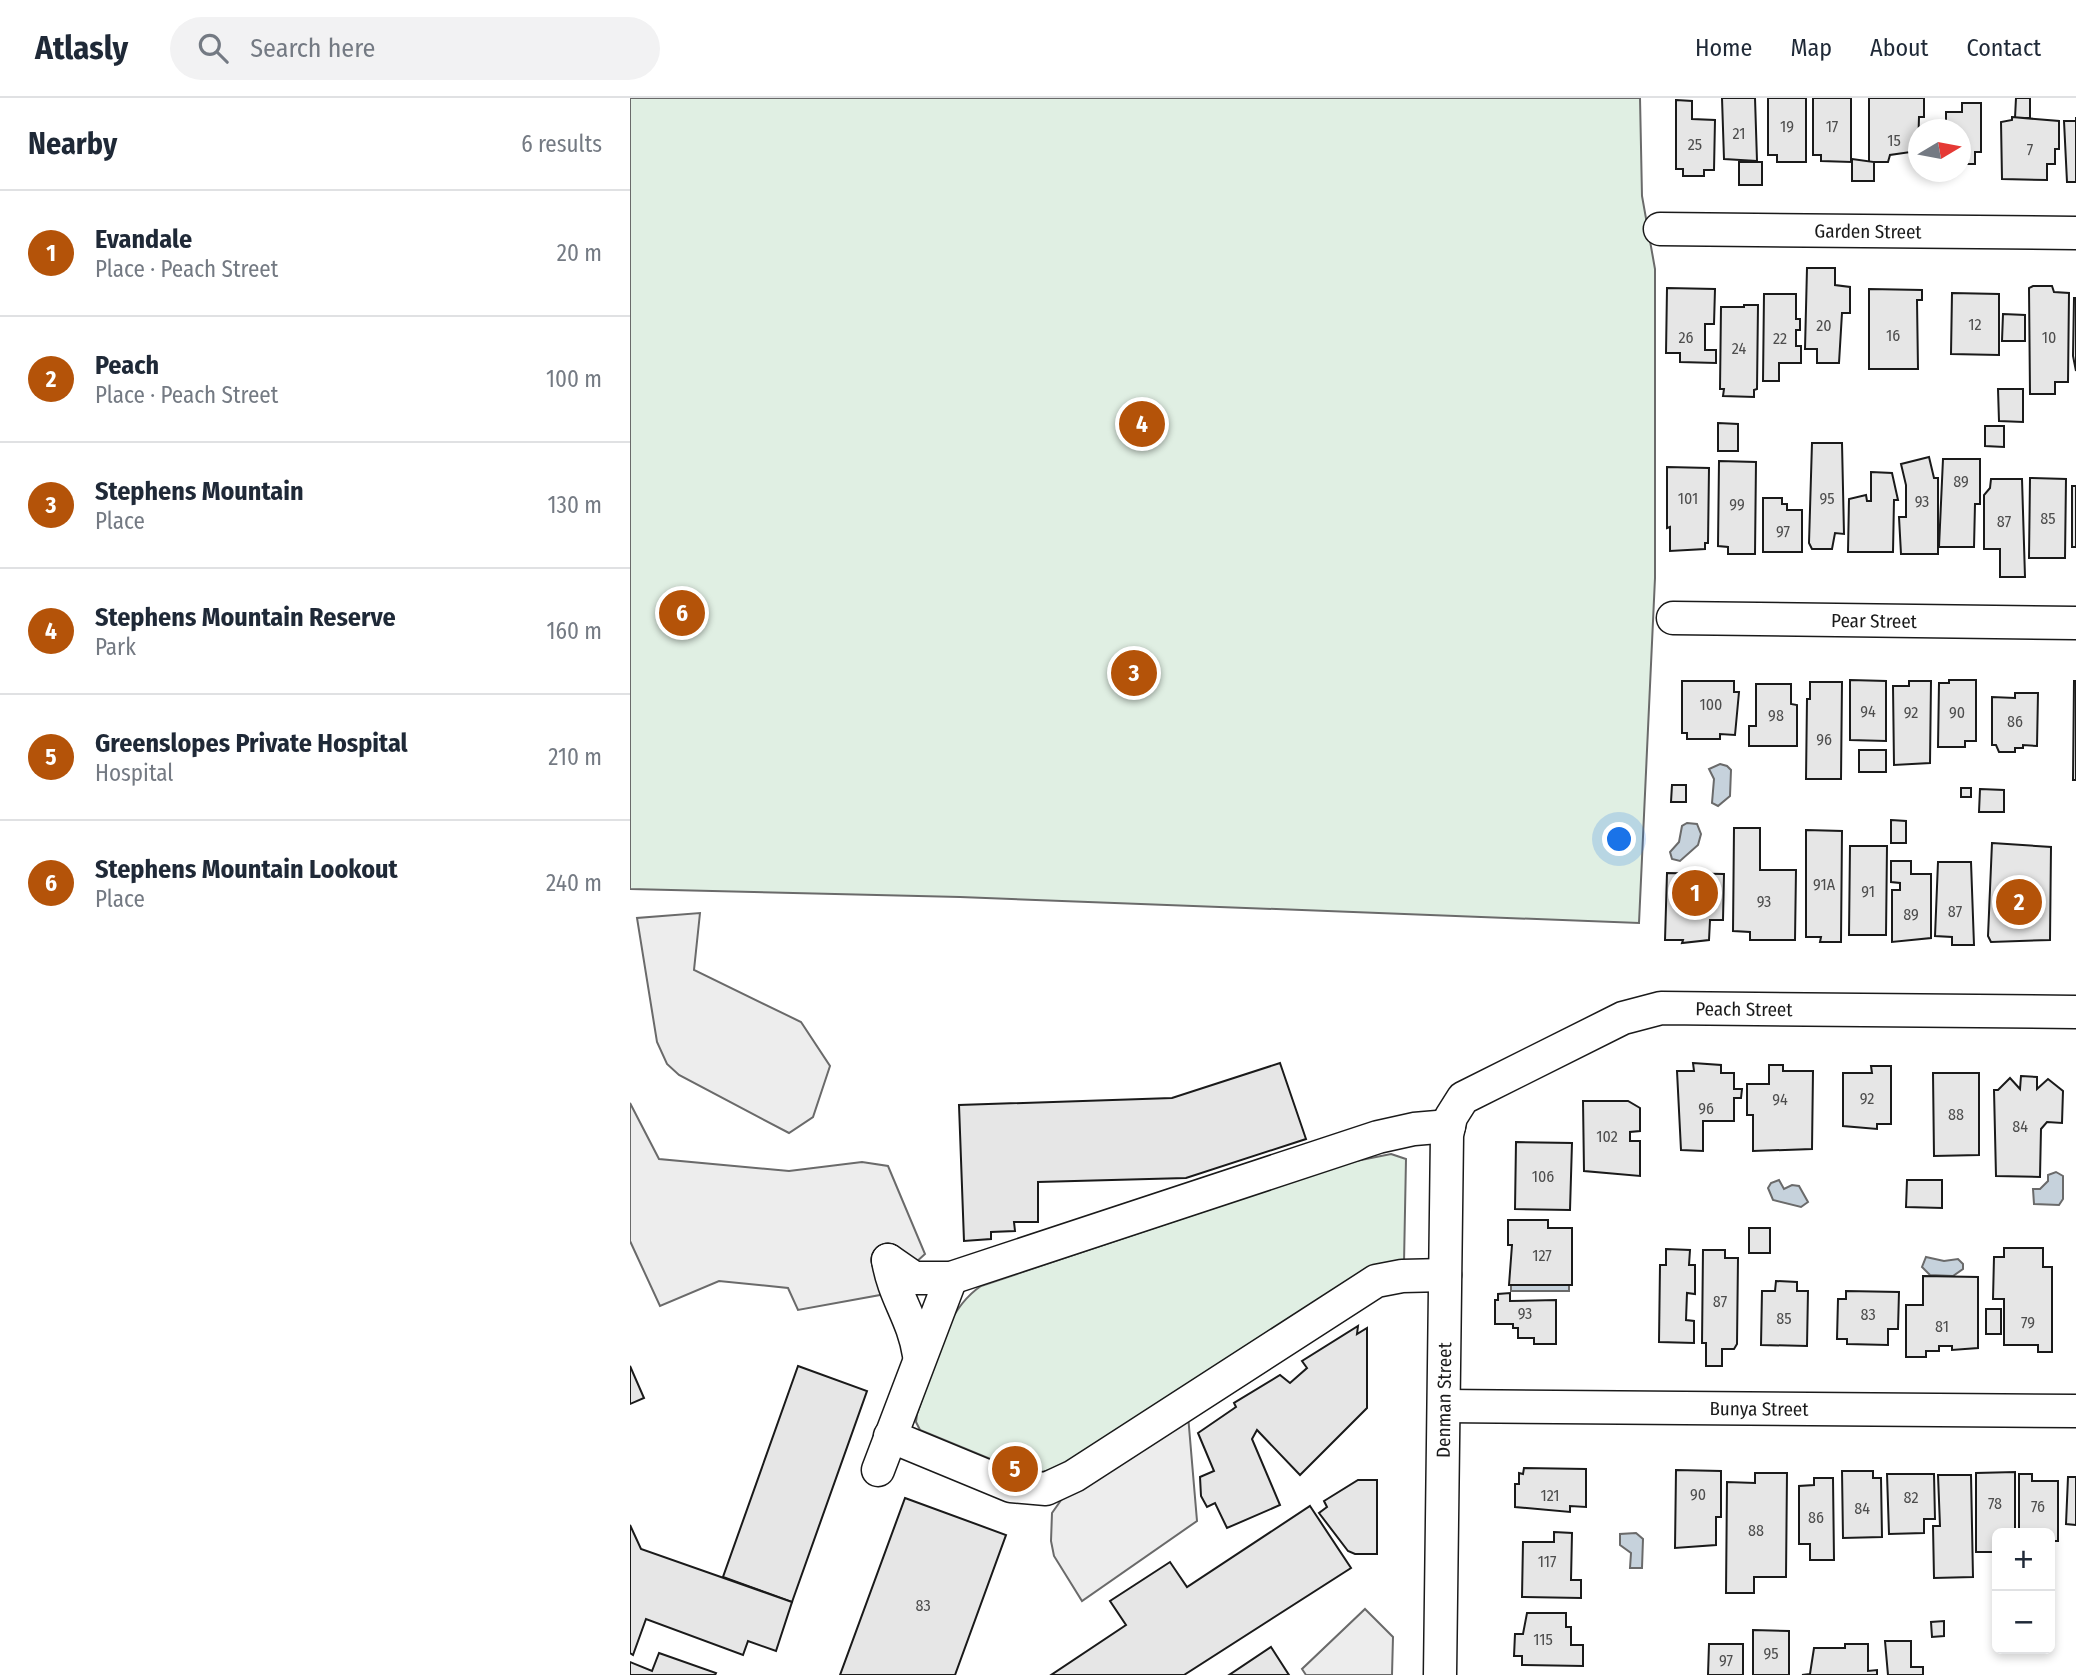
<!DOCTYPE html>
<html lang="en">
<head>
<meta charset="utf-8">
<style>
  :root { --surface:#fff; --page:#f2f2f3; --text:#1f2937; --muted:#747a83; --line:#e0e1e3; --accent:#b45309 }
  body { margin:0; font-family:"Fira Sans Condensed",sans-serif; background:var(--page); color:var(--text) }
  .controls { position:absolute; right:21px; bottom:21px; display:grid; overflow:hidden; border-radius:10px; box-shadow:0 4px 10px #0003 }
  .controls button { width:63px; height:63px; display:grid; place-items:center; padding:0; border:0; border-bottom:2px solid var(--line); background:var(--surface); color:var(--text); font:35px sans-serif }
  .compass { position:absolute; left:1278px; top:21px; width:63px; height:63px; border-radius:50%; background:var(--surface); box-shadow:0 4px 10px #0003; rotate:80deg }
  .you { position:absolute; left:990px; top:742px; width:24px; height:24px; margin:-18px; border:5px solid #fff; border-radius:50%; background:#1a73e8; box-shadow:0 0 0 10px #1a73e833 }
  .badge { display:grid; place-items:center; width:46px; height:46px; border-radius:50%; background:var(--accent); color:#fff; font-size:23px; font-weight:700 }
  .pin { position:absolute; translate:-50% -50%; border:4px solid #fff; box-shadow:0 2px 7px #0006 }
  .list { margin:0; padding:0; list-style:none }
  h2 { display:flex; justify-content:space-between; align-items:center; height:91px; margin:0; padding:0 28px; font-size:30px }
  h2 small { font-size:23px; font-weight:400; color:var(--muted) }
  .list li { display:grid; grid-template-columns:46px 1fr auto; gap:21px; align-items:center; box-sizing:border-box; height:126px; padding:0 28px; border-top:2px solid var(--line) }
  .list b { display:block; font-size:26px; white-space:nowrap }
  .list p { margin:0; font-size:23px; white-space:nowrap; color:var(--muted) }
  .list em { font-size:23px; font-style:normal; color:var(--muted) }
  .icon { flex:none; width:38px; height:38px; fill:none; stroke:currentColor; stroke-width:2; stroke-linecap:round; stroke-linejoin:round }
  .map { position:relative; flex:none; width:1446px; height:1577px; overflow:hidden }
  header { display:flex; align-items:center; gap:42px; box-sizing:border-box; height:98px; padding:0 35px; background:var(--surface); border-bottom:2px solid var(--line) }
  header strong { font-size:33px }
  nav { display:flex; gap:38px; margin-inline-start:auto; font-size:24px }
  .search { width:490px; height:63px; background:var(--page); display:flex; align-items:center; gap:18px; box-sizing:border-box; padding:0 24px; border-radius:38px; color:var(--muted); font-size:26px }
  main { display:flex }
  aside { flex:1; background:var(--surface) }
  .map>svg:first-child { display:block }
  .green { fill:#e0efe3; stroke:#6a6a6a; stroke-width:2 }
  .parking { fill:#ededed; stroke:#6a6a6a; stroke-width:2 }
  .water { fill:#c6d2dc; stroke:#6a6a6a; stroke-width:2 }
  .building { fill:#e6e6e6; stroke:#1a1a1a; stroke-width:2 }
  .lines { fill:none; stroke-linecap:round; stroke-linejoin:round }
  .minor-casing { stroke:#1a1a1a; stroke-width:35 }
  .minor { stroke:#fff; stroke-width:32 }
  .labels { text-anchor:middle; stroke-width:5; stroke-linejoin:round; paint-order:stroke }
  .number-label { font-size:16px; fill:#4d4d4d }
  .street-label { font-size:19px; fill:#1a1a1a; stroke:#fff }
</style>
</head>
<body>
<header>
<strong>Atlasly</strong>
<div class="search"><svg class="icon" aria-label="search" viewBox="0 0 24 24"><circle cx="10" cy="10" r="6"/><path d="M15 15l6 6"/></svg>Search here</div>
<nav><a>Home</a><a>Map</a><a>About</a><a>Contact</a></nav>
</header>
<main>
<aside>
<h2>Nearby<small>6 results</small></h2>
<ul class="list">
<li><span class="badge">1</span><div><b>Evandale</b><p>Place · Peach Street</p></div><em>20 m</em></li>
<li><span class="badge">2</span><div><b>Peach</b><p>Place · Peach Street</p></div><em>100 m</em></li>
<li><span class="badge">3</span><div><b>Stephens Mountain</b><p>Place</p></div><em>130 m</em></li>
<li><span class="badge">4</span><div><b>Stephens Mountain Reserve</b><p>Park</p></div><em>160 m</em></li>
<li><span class="badge">5</span><div><b>Greenslopes Private Hospital</b><p>Hospital</p></div><em>210 m</em></li>
<li><span class="badge">6</span><div><b>Stephens Mountain Lookout</b><p>Place</p></div><em>240 m</em></li>
</ul>
</aside>
<div class="map">
<svg width="1446" height="1577" viewBox="0 0 1446 1577">
  <rect width="100%" height="100%" fill="#fff"/>
  <!-- green -->
  <g class="green">
    <polygon points="0,0 1010,0 1012,98 1025,171 1025,480 1009,825 330,799 0,791"/>
    <path d="M761,1056L776,1061L774,1165L426,1371L411,1374L387,1372L290,1332L286,1324L287,1316C303,1273 312,1214 351,1188L721,1064Z"/>
  </g>
  <!-- parking -->
  <g class="parking">
    <polygon points="70,815 64,872 171,924 200,968 183,1019 159,1035 49,977 37,966 27,944 7,820"/>
    <polygon points="0,1005 29,1061 159,1073 232,1064 258,1068 295,1156 250,1197 168,1212 158,1190 89,1183 30,1208 0,1143"/>
    <polygon points="558,1317 567,1423 452,1503 424,1458 421,1443 422,1415 434,1398"/>
    <polygon points="735,1511 763,1539 762,1577 676,1577 672,1571"/>
  </g>
  <!-- water -->
  <g class="water">
    <polygon points="1090,666 1097,668 1101,672 1100,698 1088,708 1082,705 1084,681 1079,671"/>
    <polygon points="1057,725 1067,726 1071,736 1068,747 1050,763 1042,761 1040,754 1049,744 1052,728"/>
    <polygon points="1426,1074 1433,1078 1433,1101 1429,1107 1404,1106 1403,1091 1410,1091 1418,1083 1418,1077"/>
    <polygon points="1149,1082 1154,1091 1162,1087 1169,1088 1178,1104 1171,1109 1143,1102 1138,1090 1141,1085"/>
    <polygon points="1296,1159 1314,1163 1328,1161 1333,1166 1333,1171 1323,1178 1300,1177 1292,1169"/>
    <rect x="881" y="1187" width="58" height="6"/>
    <polygon points="1006,1435 1013,1441 1012,1470 1000,1470 1001,1455 990,1447 990,1436"/>
  </g>
  <!-- building -->
  <g class="building">
    <polygon points="1092,0 1125,0 1127,63 1094,61"/>
    <polygon points="1138,0 1176,0 1176,64 1147,64 1147,57 1138,57"/>
    <polygon points="1183,0 1221,0 1221,64 1191,63 1191,57 1183,57"/>
    <polygon points="1239,0 1294,0 1294,19 1289,19 1288,53 1260,57 1258,64 1239,64"/>
    <polygon points="1386,0 1400,0 1400,20 1385,20"/>
    <polygon points="1046,2 1062,3 1062,21 1085,22 1084,72 1074,72 1074,78 1053,78 1053,71 1046,71"/>
    <polygon points="1332,5 1351,5 1351,54 1345,54 1345,66 1330,66 1330,32 1316,32 1316,14 1332,14"/>
    <polygon points="1382,19 1429,23 1429,51 1425,51 1425,66 1417,66 1417,82 1372,81 1371,24 1382,22"/>
    <polygon points="1446,19 1446,84 1437,84 1434,23 1446,23"/>
    <polygon points="1222,61 1244,64 1244,83 1222,83"/>
    <rect x="1109" y="64" width="23" height="23"/>
    <polygon points="1177,170 1205,170 1205,187 1220,189 1220,215 1212,215 1209,265 1187,265 1187,251 1175,251"/>
    <polygon points="1403,188 1422,188 1424,194 1439,195 1438,284 1425,284 1425,296 1400,296 1399,190"/>
    <polygon points="1037,190 1085,191 1084,226 1075,226 1075,252 1086,252 1086,265 1050,264 1050,255 1036,255"/>
    <polygon points="1239,191 1292,192 1292,202 1287,202 1288,271 1239,271"/>
    <polygon points="1322,195 1369,196 1369,257 1321,256"/>
    <polygon points="1134,196 1166,196 1166,221 1170,221 1170,232 1166,232 1166,248 1171,248 1171,265 1149,265 1149,283 1133,283"/>
    <polygon points="1444,200 1446,200 1446,273 1443,258"/>
    <polygon points="1114,207 1128,207 1127,291 1124,292 1124,299 1093,298 1094,291 1090,291 1091,209 1114,209"/>
    <polygon points="1373,216 1395,217 1395,243 1372,243"/>
    <polygon points="1368,291 1393,291 1393,324 1369,323"/>
    <polygon points="1088,325 1108,326 1108,353 1088,353"/>
    <polygon points="1355,328 1374,328 1374,349 1355,348"/>
    <polygon points="1182,345 1212,345 1214,436 1205,435 1202,451 1182,451 1179,445"/>
    <polygon points="1299,359 1304,380 1308,380 1308,456 1271,456 1269,419 1276,419 1276,387 1271,366"/>
    <polygon points="1313,361 1350,361 1350,406 1345,406 1344,449 1309,449"/>
    <polygon points="1089,363 1126,364 1125,456 1098,456 1098,449 1088,448"/>
    <polygon points="1037,369 1079,370 1078,445 1075,445 1075,451 1040,453 1040,429 1037,430"/>
    <polygon points="1241,374 1262,375 1268,402 1264,402 1263,454 1218,454 1219,401 1236,397 1237,403 1241,403"/>
    <polygon points="1400,380 1436,381 1435,460 1399,460"/>
    <polygon points="1361,381 1392,381 1395,479 1370,479 1370,451 1354,451 1354,397 1360,390"/>
    <rect x="1442" y="388" width="4" height="61"/>
    <polygon points="1133,400 1152,400 1152,406 1157,406 1157,412 1172,412 1172,454 1133,454"/>
    <polygon points="1220,582 1256,583 1256,643 1220,642"/>
    <polygon points="1319,582 1346,582 1346,643 1335,643 1335,649 1308,649 1309,585 1319,585"/>
    <polygon points="1052,583 1104,583 1104,594 1109,594 1105,637 1090,636 1090,641 1057,641 1057,635 1052,635"/>
    <polygon points="1279,583 1301,583 1300,665 1264,667 1263,588 1279,588"/>
    <polygon points="1444,583 1446,583 1446,682 1443,682"/>
    <polygon points="1180,584 1212,584 1211,681 1176,681 1177,601 1180,601"/>
    <polygon points="1126,586 1161,586 1161,606 1167,607 1167,648 1119,648 1119,628 1126,628"/>
    <polygon points="1385,595 1408,595 1407,648 1393,647 1393,650 1385,650 1385,654 1369,654 1366,647 1362,647 1362,599 1385,600"/>
    <rect x="1229" y="652" width="27" height="22"/>
    <polygon points="1042,687 1056,687 1056,704 1041,704"/>
    <rect x="1331" y="690" width="10" height="9"/>
    <polygon points="1350,691 1374,692 1374,714 1349,714"/>
    <polygon points="1261,722 1276,723 1276,745 1261,745"/>
    <polygon points="1104,730 1130,730 1130,772 1166,772 1165,842 1120,842 1120,834 1103,833"/>
    <polygon points="1176,732 1212,733 1211,844 1190,844 1191,839 1176,839"/>
    <polygon points="1362,745 1421,749 1420,842 1361,844 1358,838"/>
    <polygon points="1220,748 1257,748 1256,837 1219,837"/>
    <polygon points="1261,763 1281,763 1281,776 1301,776 1301,840 1262,844 1262,792 1270,792 1270,785 1261,784"/>
    <polygon points="1308,764 1341,764 1344,847 1322,847 1322,839 1305,838"/>
    <polygon points="1037,775 1094,776 1093,822 1080,822 1079,842 1052,845 1053,842 1035,842"/>
    <polygon points="650,965 676,1041 556,1080 408,1084 408,1124 384,1124 385,1133 361,1134 361,1141 334,1143 329,1007 542,1000"/>
    <polygon points="1063,965 1091,967 1091,975 1104,975 1104,991 1112,991 1111,1000 1104,1000 1104,1023 1073,1023 1073,1053 1051,1052 1047,973 1064,973"/>
    <polygon points="1139,967 1153,967 1153,973 1183,973 1182,1051 1123,1053 1123,1017 1117,1017 1117,986 1139,986"/>
    <polygon points="1241,968 1261,968 1261,1026 1247,1026 1247,1031 1213,1028 1213,975 1242,975"/>
    <polygon points="1303,975 1349,975 1349,1057 1304,1058"/>
    <polygon points="1391,978 1407,979 1407,991 1418,981 1433,993 1432,1025 1417,1024 1411,1031 1410,1079 1366,1078 1364,992 1368,992 1380,980 1390,991"/>
    <polygon points="953,1003 998,1003 1010,1010 1010,1033 1000,1034 1000,1043 1010,1043 1010,1078 954,1073"/>
    <polygon points="886,1044 942,1045 940,1112 885,1111"/>
    <polygon points="1277,1082 1312,1082 1312,1110 1276,1109"/>
    <polygon points="878,1122 918,1122 918,1130 942,1130 942,1187 879,1187 882,1147 878,1147"/>
    <rect x="1119" y="1130" width="21" height="25"/>
    <polygon points="1374,1150 1413,1150 1413,1169 1422,1169 1422,1254 1408,1254 1408,1247 1374,1247 1374,1201 1363,1201 1364,1159 1374,1159"/>
    <polygon points="1036,1151 1060,1152 1059,1167 1065,1167 1065,1196 1057,1195 1056,1222 1064,1223 1064,1245 1029,1244 1030,1167 1036,1167"/>
    <polygon points="1073,1152 1095,1152 1095,1160 1108,1160 1107,1246 1104,1251 1092,1251 1092,1268 1076,1268 1076,1245 1072,1245"/>
    <polygon points="1293,1178 1348,1179 1348,1250 1322,1252 1322,1248 1309,1248 1309,1253 1296,1253 1296,1259 1276,1259 1276,1207 1293,1207"/>
    <polygon points="1146,1183 1167,1184 1167,1193 1178,1193 1177,1248 1131,1247 1132,1193 1145,1193"/>
    <polygon points="1216,1193 1269,1194 1268,1231 1258,1231 1258,1247 1217,1246 1217,1241 1207,1241 1208,1201 1216,1201"/>
    <polygon points="880,1195 880,1203 926,1202 926,1246 904,1246 904,1240 888,1240 888,1230 883,1230 883,1226 865,1226 865,1202 868,1202 868,1196"/>
    <rect x="1356" y="1211" width="15" height="25"/>
    <polygon points="728,1228 727,1236 737,1230 737,1310 670,1377 627,1332 622,1341 650,1407 597,1430 585,1405 577,1409 571,1398 570,1379 584,1373 568,1335 606,1309 604,1305 650,1277 660,1285 677,1270 672,1263"/>
    <polygon points="0,1268 14,1300 0,1306"/>
    <polygon points="168,1268 237,1293 162,1504 93,1479"/>
    <polygon points="894,1370 956,1371 956,1409 940,1408 940,1414 885,1409 885,1386 889,1386 889,1375 893,1376"/>
    <polygon points="1046,1372 1091,1373 1091,1419 1086,1419 1086,1447 1045,1450"/>
    <polygon points="1212,1373 1243,1373 1243,1380 1251,1380 1252,1439 1213,1440"/>
    <polygon points="1385,1374 1385,1435 1367,1435 1367,1454 1346,1454 1346,1375"/>
    <polygon points="1125,1375 1157,1375 1156,1479 1124,1479 1124,1495 1096,1495 1097,1384 1125,1385"/>
    <polygon points="1257,1376 1304,1376 1305,1421 1294,1421 1294,1435 1259,1436"/>
    <polygon points="1389,1376 1402,1376 1402,1383 1428,1383 1428,1443 1420,1443 1420,1435 1389,1432"/>
    <polygon points="1308,1377 1341,1377 1343,1479 1304,1480 1303,1428 1310,1428"/>
    <polygon points="1438,1379 1446,1379 1446,1427 1436,1426"/>
    <polygon points="1184,1380 1203,1380 1204,1462 1180,1462 1180,1446 1169,1446 1169,1388 1184,1387"/>
    <polygon points="728,1382 747,1382 747,1456 725,1456 718,1453 689,1415 697,1409 694,1403"/>
    <polygon points="275,1400 376,1437 325,1577 210,1577"/>
    <polygon points="680,1408 721,1470 554,1577 421,1577 496,1527 480,1503 540,1464 557,1489"/>
    <polygon points="0,1427 11,1451 162,1504 146,1553 118,1543 113,1557 16,1521 3,1557 0,1555"/>
    <polygon points="924,1434 942,1435 941,1482 951,1482 951,1500 892,1499 893,1444 924,1444"/>
    <polygon points="897,1515 936,1515 936,1529 941,1529 941,1547 953,1547 953,1568 892,1567 892,1558 884,1558 885,1536 893,1536"/>
    <polygon points="1314,1523 1314,1538 1302,1539 1301,1524"/>
    <polygon points="1123,1532 1159,1533 1159,1577 1123,1577"/>
    <polygon points="1255,1543 1281,1543 1281,1569 1293,1569 1293,1577 1258,1577"/>
    <polygon points="1079,1546 1113,1546 1113,1577 1078,1577"/>
    <polygon points="1215,1546 1238,1546 1238,1573 1247,1572 1247,1577 1172,1577 1180,1576 1184,1550 1215,1550"/>
    <polygon points="641,1549 659,1577 599,1577"/>
    <polygon points="29,1555 86,1575 85,1577 0,1577 0,1564 22,1573"/>
  </g>
  <g class="lines">
    <!-- minor casing -->
    <g class="minor-casing">
      <g id="minor">
        <path id="s1" d="M1030,131L1446,135"/>
        <path id="s2" d="M1043,520L1446,525"/>
        <polyline points="258,1162 284,1180 321,1180 748,1039 784,1031 819,1028"/>
        <path d="M258,1162C264,1199 283,1219 289,1257"/>
        <path id="s3" d="M814,1308L1446,1313"/>
        <polyline points="260,1338 381,1388 416,1391 444,1378 746,1183 772,1178 815,1177"/>
        <polyline points="248,1372 321,1180"/>
        <path id="s4" d="M810,1577L817,1037L821,1019L833,1000L993,920L1031,910L1446,914"/>
      </g>
    </g>
    <!-- minor -->
    <use href="#minor" class="minor"/>
  </g>
  <g class="labels">
    <!-- number labels -->
    <g class="number-label">
      <text x="1157" y="34">19</text>
      <text x="1202" y="34">17</text>
      <text x="1109" y="41">21</text>
      <text x="1264" y="48">15</text>
      <text x="1065" y="52">25</text>
      <text x="1400" y="57">7</text>
      <text x="1345" y="232">12</text>
      <text x="1194" y="233">20</text>
      <text x="1263" y="243">16</text>
      <text x="1056" y="245">26</text>
      <text x="1419" y="245">10</text>
      <text x="1150" y="246">22</text>
      <text x="1109" y="256">24</text>
      <text x="1331" y="389">89</text>
      <text x="1058" y="406">101</text>
      <text x="1197" y="406">95</text>
      <text x="1292" y="409">93</text>
      <text x="1107" y="412">99</text>
      <text x="1418" y="426">85</text>
      <text x="1374" y="429">87</text>
      <text x="1153" y="439">97</text>
      <text x="1081" y="612">100</text>
      <text x="1238" y="619">94</text>
      <text x="1281" y="620">92</text>
      <text x="1327" y="620">90</text>
      <text x="1146" y="623">98</text>
      <text x="1385" y="629">86</text>
      <text x="1194" y="647">96</text>
      <text x="1194" y="792">91A</text>
      <text x="1238" y="799">91</text>
      <text x="1134" y="809">93</text>
      <text x="1325" y="819">87</text>
      <text x="1281" y="822">89</text>
      <text x="1237" y="1006">92</text>
      <text x="1150" y="1007">94</text>
      <text x="1076" y="1016">96</text>
      <text x="1326" y="1022">88</text>
      <text x="1390" y="1034">84</text>
      <text x="977" y="1044">102</text>
      <text x="913" y="1084">106</text>
      <text x="912" y="1163">127</text>
      <text x="1090" y="1209">87</text>
      <text x="895" y="1221">93</text>
      <text x="1238" y="1222">83</text>
      <text x="1154" y="1226">85</text>
      <text x="1398" y="1230">79</text>
      <text x="1312" y="1234">81</text>
      <text x="1068" y="1402">90</text>
      <text x="920" y="1403">121</text>
      <text x="1281" y="1405">82</text>
      <text x="1365" y="1411">78</text>
      <text x="1408" y="1414">76</text>
      <text x="1232" y="1416">84</text>
      <text x="1186" y="1425">86</text>
      <text x="1126" y="1438">88</text>
      <text x="917" y="1469">117</text>
      <text x="293" y="1513">83</text>
      <text x="913" y="1547">115</text>
      <text x="1141" y="1561">95</text>
      <text x="1096" y="1568">97</text>
    </g>
    <!-- street labels -->
    <g class="street-label">
      <text dy="7" stroke="none"><textPath href="#s1" startOffset="208">Garden Street</textPath></text>
      <text dy="7" stroke="none"><textPath href="#s2" startOffset="201">Pear Street</textPath></text>
      <text dy="7" stroke="none"><textPath href="#s4" startOffset="882">Peach Street</textPath></text>
      <text dy="7" stroke="none"><textPath href="#s4" startOffset="275">Denman Street</textPath></text>
      <text dy="7" stroke="none"><textPath href="#s3" startOffset="315">Bunya Street</textPath></text>
    </g>
  </g>
</svg>
<div class="controls">
<button>+</button>
<button>−</button>
</div>
<svg class="compass" viewBox="-18 -18 36 36"><path d="M0-13l5 13h-10z" fill="#e53935"/><path d="M0 13l5-13h-10z" fill="#747a83"/></svg>
<div class="you"></div>
<div class="pin badge" style="left:1065px;top:795px">1</div>
<div class="pin badge" style="left:1389px;top:804px">2</div>
<div class="pin badge" style="left:504px;top:575px">3</div>
<div class="pin badge" style="left:512px;top:326px">4</div>
<div class="pin badge" style="left:385px;top:1371px">5</div>
<div class="pin badge" style="left:52px;top:515px">6</div>
</div>
</main>
</body>
</html>
